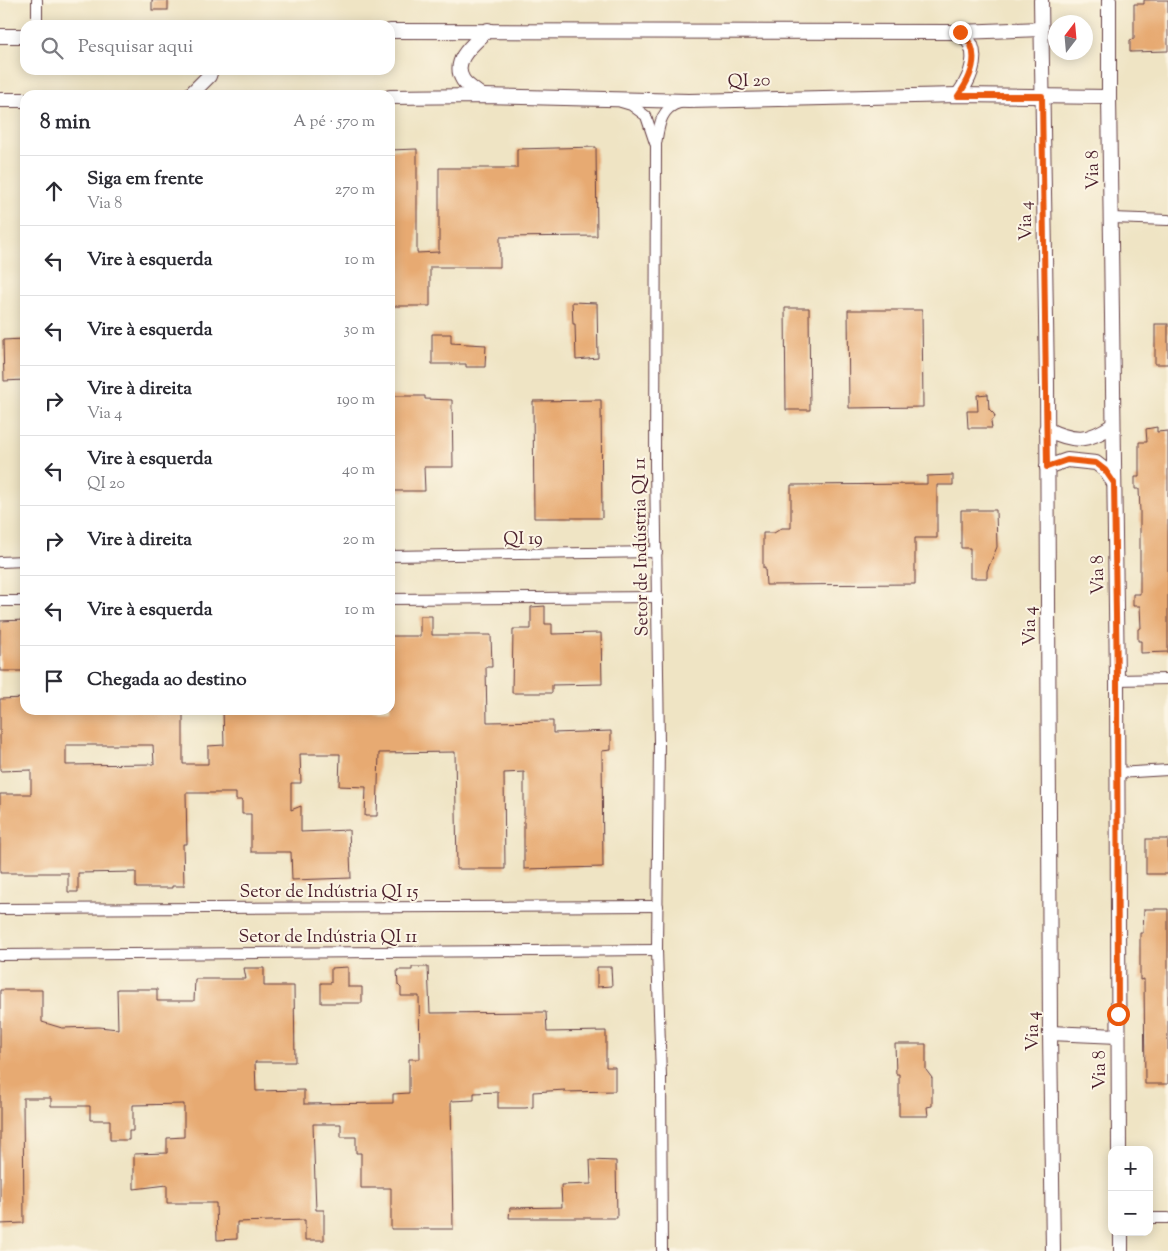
<!DOCTYPE html>
<html lang="pt">
<head>
<meta charset="utf-8">
<style>
  :root { --surface:#fff; --page:#f2f2f3; --text:#2b2b33; --muted:#7c7c81; --line:#e1e1e2 }
  body { margin:0; font-family:"Sorts Mill Goudy",serif; background:var(--page); color:var(--text) }
  .controls { position:absolute; right:15px; bottom:15px; display:grid; overflow:hidden; border-radius:10px; box-shadow:0 2px 12px #0003 }
  .controls button { width:45px; height:45px; display:grid; place-items:center; padding:0; border:0; border-bottom:1px solid var(--line); background:var(--surface); color:var(--text); font:25px sans-serif }
  .compass { position:absolute; left:1048px; top:15px; width:45px; height:45px; border-radius:50%; background:var(--surface); box-shadow:0 2px 12px #0003; rotate:16deg }
  .stop { position:absolute; width:15px; height:15px; margin:-11px; border:4px solid #ea580c; border-radius:50%; background:#fff }
  .stop.end { background:#ea580c; border-color:#fff; box-shadow:0 1px 5px #0008 }
  .list { margin:0; padding:0; list-style:none }
  h2 { display:flex; justify-content:space-between; align-items:center; height:65px; margin:0; padding:0 20px; font-size:21px }
  h2 small { font-size:16px; font-weight:400; color:var(--muted) }
  .list li { display:grid; grid-template-columns:32px 1fr auto; gap:15px; align-items:center; box-sizing:border-box; height:70px; padding:0 20px; border-top:1px solid var(--line) }
  .list b { display:block; font-size:19px; white-space:nowrap }
  .list p { margin:0; font-size:16px; white-space:nowrap; color:var(--muted) }
  .list em { font-size:16px; font-style:normal; color:var(--muted) }
  .icon { flex:none; width:28px; height:28px; fill:none; stroke:currentColor; stroke-width:2; stroke-linecap:round; stroke-linejoin:round }
  .map { position:relative; flex:none; width:1168px; height:1251px; overflow:hidden }
  .search { position:absolute; background:var(--surface); box-shadow:0 2px 12px #0003; left:20px; top:20px; width:375px; height:55px; display:flex; align-items:center; gap:12px; box-sizing:border-box; padding:0 18px; border-radius:15px; color:var(--muted); font-size:19px }
  .panel { position:absolute; background:var(--surface); box-shadow:0 2px 12px #0003; left:20px; top:90px; width:375px; height:625px; border-radius:15px }
  .map>svg:first-child { display:block }
  .building { fill:#e7aa72; fill-rule:evenodd }
  .lines { fill:none; stroke-linecap:round; stroke-linejoin:round }
  .street-casing { stroke:#633d42; stroke-width:12 }
  .secondary-casing { stroke:#633d42; stroke-width:16 }
  .street { stroke:#fff; stroke-width:10 }
  .secondary { stroke:#fff; stroke-width:14 }
  .route { stroke:#ea580c; stroke-width:6 }
  .labels { text-anchor:middle; stroke-width:4; stroke-linejoin:round; paint-order:stroke }
  .street-label { font-size:18px; fill:#4a1f2b; stroke:#fcf5e5 }
</style>
</head>
<body>
<div class="map">
<svg width="1168" height="1251" viewBox="0 0 1168 1251">
  <rect width="100%" height="100%" fill="#fcf5e5"/>
  <filter id="ink" filterUnits="userSpaceOnUse"><feTurbulence type="fractalNoise" baseFrequency=".02" numOctaves="2"/><feDisplacementMap in="SourceGraphic" scale="10" xChannelSelector="R" yChannelSelector="G"/><feConvolveMatrix kernelMatrix="1 2 1 2 8 2 1 2 1" color-interpolation-filters="sRGB"/></filter>
  <filter id="wash" filterUnits="userSpaceOnUse"><feTurbulence type="fractalNoise" baseFrequency=".0096" numOctaves="4" result="noise"/><feDisplacementMap in="SourceGraphic" scale="20" xChannelSelector="R" yChannelSelector="G"/><feGaussianBlur stdDeviation="1.12" result="paint"/><feColorMatrix in="noise" values="0 0 0 0 0 0 0 0 0 0 0 0 0 0 0 0 0 1.4 0 .05"/><feComposite in="paint" operator="in"/></filter>
  <g filter="url(#wash)">
    <rect width="100%" height="100%" fill="#efe4c4"/>
    <g id="blocks">
      <!-- building -->
      <g class="building">
        <rect x="152" y="0" width="16" height="10"/>
        <polygon points="1144,0 1168,0 1168,51 1130,52 1130,40 1134,39 1134,4 1144,4"/>
        <polygon points="596,147 597,236 500,237 500,267 430,267 430,306 390,306 390,150 417,149 417,253 439,252 439,168 517,168 517,149"/>
        <polygon points="572,302 597,303 598,358 576,360 575,324 573,324"/>
        <polygon points="785,308 809,308 810,410 786,410"/>
        <polygon points="848,310 922,310 923,407 849,408"/>
        <rect x="1155" y="324" width="13" height="40"/>
        <polygon points="432,334 451,334 451,343 486,345 485,367 466,367 466,364 432,364"/>
        <polygon points="24,339 25,380 4,381 3,340"/>
        <polygon points="988,394 989,409 994,414 995,417 991,422 992,428 968,428 967,411 978,411 977,395"/>
        <polygon points="390,396 425,396 425,399 452,400 453,467 424,467 425,491 390,491"/>
        <polygon points="601,400 602,518 534,518 533,401"/>
        <polygon points="1157,427 1157,432 1168,431 1168,652 1141,653 1141,641 1138,641 1138,629 1141,628 1140,606 1133,606 1133,594 1140,594 1140,512 1139,489 1135,489 1135,477 1139,477 1139,442 1147,442 1146,429"/>
        <polygon points="953,475 953,485 937,485 937,538 915,538 915,584 766,585 765,568 763,568 763,533 774,533 782,528 791,528 791,485 927,484 927,476"/>
        <polygon points="961,510 996,510 997,547 987,571 987,578 970,578 970,548 961,548"/>
        <polygon points="545,606 545,624 552,624 552,634 601,633 602,684 552,685 552,693 512,693 513,629 531,629 531,607"/>
        <path d="M420,616H432V635H491L492,667H486L487,722L553,721V733L611,731V750L602,751L603,867L524,869V772L504,773L505,869H457L455,752L379,753L377,816H365L366,787L339,786L340,754H300L301,783H291V810L301,806V832L349,830L351,878L292,880L291,852H251V814H242V800H236V793H186L187,844H183L184,886H172V888H136V872L78,873V892H68V873H0V794H31V770L0,771V699L25,698V710H183V764H208V746L224,745L223,710H390V636H420ZM66,745H153L154,764L66,765Z"/>
        <polygon points="25,620 25,671 0,671 0,621"/>
        <rect x="1146" y="839" width="22" height="35"/>
        <polygon points="1144,909 1168,909 1168,1084 1145,1084 1144,979 1140,980 1140,933 1143,933"/>
        <polygon points="348,967 348,987 362,987 362,1003 321,1003 321,983 331,983 331,968"/>
        <polygon points="412,967 428,967 430,1013 546,1012 547,1032 606,1031 606,1067 615,1067 615,1091 565,1092 565,1090 533,1092 533,1107 525,1108 498,1108 498,1092 474,1093 474,1100 451,1101 453,1229 391,1229 391,1188 361,1188 361,1153 356,1153 356,1137 341,1137 341,1124 313,1124 316,1210 324,1210 324,1240 305,1240 305,1220 237,1222 237,1239 217,1240 216,1203 167,1203 167,1185 134,1189 134,1154 167,1153 167,1138 184,1137 184,1104 133,1105 133,1131 129,1131 129,1140 110,1140 110,1120 90,1120 90,1106 51,1106 51,1098 23,1098 24,1223 0,1224 0,990 42,990 42,1022 62,1028 99,1027 118,1029 117,989 157,989 157,1001 194,1001 195,979 246,979 244,968 264,968 264,986 294,986 295,1062 255,1062 256,1091 304,1090 304,1104 393,1103 393,1094 409,1093 409,1059 420,1059 419,996 401,996 401,988 398,985 397,970 412,970"/>
        <polygon points="597,967 611,967 612,986 597,987"/>
        <polygon points="895,1044 926,1044 926,1070 932,1078 932,1106 927,1107 928,1116 899,1116 899,1074 896,1074"/>
        <polygon points="590,1160 616,1161 617,1218 509,1218 510,1208 562,1207 561,1185 591,1184"/>
      </g>
    </g>
  </g>
  <g filter="url(#ink)">
    <use href="#blocks" fill-opacity="0" stroke="#633d42" stroke-width="1"/>
    <g class="lines">
      <!-- street casing -->
      <g class="street-casing">
        <g id="street">
          <polyline points="37,0 37,25"/>
          <polyline points="621,102 631,105 646,116 655,143"/>
          <polyline points="1112,218 1168,220"/>
          <polyline points="390,556 657,552"/>
          <polyline points="0,562 25,561"/>
          <polyline points="390,599 658,597"/>
          <polyline points="0,601 25,601"/>
          <polyline points="1117,680 1168,679"/>
          <polyline points="1117,773 1168,770"/>
          <polyline points="0,909 658,906"/>
          <polyline points="0,955 657,950"/>
          <polyline points="1149,1218 1168,1218"/>
          <path d="M662,1251L661,1077L657,950L659,742L655,464L656,144C659,127 660,108 680,103"/>
        </g>
      </g>
      <!-- secondary casing -->
      <g class="secondary-casing">
        <g id="secondary">
          <polyline points="1041,0 1047,383 1050,1033 1053,1251"/>
          <polyline points="1109,0 1109,97 1117,680 1119,1150"/>
          <polyline points="390,31 960,32 1041,29"/>
          <polyline points="0,36 25,36"/>
          <polyline points="190,95 209,76 211,70"/>
          <path d="M958,95C968,82 978,62 971,45C968,40 964,36 960,32"/>
          <path d="M482,96C476,91 467,86 463,80C450,60 476,42 488,30"/>
          <polyline points="390,97 482,96 689,101 958,95 1109,97"/>
          <polyline points="0,100 25,100"/>
          <path d="M1046,429C1075,443 1088,442 1113,425"/>
          <polyline points="1047,467 1067,460 1096,463 1105,470 1114,483"/>
          <polyline points="1050,1033 1118,1036"/>
          <polyline points="1121,1232 1121,1251"/>
        </g>
      </g>
      <!-- street -->
      <use href="#street" class="street"/>
      <!-- secondary -->
      <use href="#secondary" class="secondary"/>
    </g>
  </g>
  <g class="lines" filter="url(#ink)">
    <!-- route -->
    <path class="route" d="M960,32C964,36 968,40 971,45C978,62 968,82 958,96H1042L1047,467L1067,460L1096,463L1105,470L1114,483L1117,680L1118,1014"/>
  </g>
  <g class="labels">
    <!-- street labels -->
    <g class="street-label">
      <text transform="translate(749 80) rotate(-2)" y="6">QI 20</text>
      <text transform="translate(1092 170) rotate(-91)" y="6">Via 8</text>
      <text transform="translate(1025 221) rotate(-91)" y="6">Via 4</text>
      <text transform="translate(523 538) rotate(-1)" y="6">QI 19</text>
      <text transform="translate(640 547) rotate(-91)" y="6">Setor de Indústria QI 11</text>
      <text transform="translate(1097 575) rotate(-91)" y="6">Via 8</text>
      <text transform="translate(1029 626) rotate(-90)" y="6">Via 4</text>
      <text x="329" y="897">Setor de Indústria QI 15</text>
      <text x="328" y="942">Setor de Indústria QI 11</text>
      <text transform="translate(1032 1031) rotate(-90)" y="6">Via 4</text>
      <text transform="translate(1099 1070) rotate(-90)" y="6">Via 8</text>
    </g>
  </g>
</svg>
<div class="controls">
<button>+</button>
<button>−</button>
</div>
<svg class="compass" viewBox="-18 -18 36 36"><path d="M0-13l5 13h-10z" fill="#e53935"/><path d="M0 13l5-13h-10z" fill="#7c7c81"/></svg>
<div class="stop" style="left:1118px;top:1014px"></div>
<div class="stop end" style="left:960px;top:32px"></div>
<div class="search"><svg class="icon" aria-label="search" viewBox="0 0 24 24"><circle cx="10" cy="10" r="6"/><path d="M15 15l6 6"/></svg>Pesquisar aqui</div>
<section class="panel">
<h2>8 min<small>A pé · 570 m</small></h2>
<ul class="list">
<li><svg class="icon" aria-label="ahead" viewBox="0 0 24 24"><path d="M12 20V5M6 11l6-6 6 6"/></svg><div><b>Siga em frente</b><p>Via 8</p></div><em>270 m</em></li>
<li><svg class="icon" aria-label="left" viewBox="0 0 24 24"><path d="M17 20v-9H6M10 6l-5 5 5 5"/></svg><div><b>Vire à esquerda</b></div><em>10 m</em></li>
<li><svg class="icon" aria-label="left" viewBox="0 0 24 24"><path d="M17 20v-9H6M10 6l-5 5 5 5"/></svg><div><b>Vire à esquerda</b></div><em>30 m</em></li>
<li><svg class="icon" aria-label="right" viewBox="0 0 24 24"><path d="M7 20v-9h11M14 6l5 5-5 5"/></svg><div><b>Vire à direita</b><p>Via 4</p></div><em>190 m</em></li>
<li><svg class="icon" aria-label="left" viewBox="0 0 24 24"><path d="M17 20v-9H6M10 6l-5 5 5 5"/></svg><div><b>Vire à esquerda</b><p>QI 20</p></div><em>40 m</em></li>
<li><svg class="icon" aria-label="right" viewBox="0 0 24 24"><path d="M7 20v-9h11M14 6l5 5-5 5"/></svg><div><b>Vire à direita</b></div><em>20 m</em></li>
<li><svg class="icon" aria-label="left" viewBox="0 0 24 24"><path d="M17 20v-9H6M10 6l-5 5 5 5"/></svg><div><b>Vire à esquerda</b></div><em>10 m</em></li>
<li><svg class="icon" aria-label="arrive" viewBox="0 0 24 24"><path d="M6 21V4h12l-3 4 3 4H6"/></svg><div><b>Chegada ao destino</b></div></li>
</ul>
</section>
</div>
</body>
</html>
